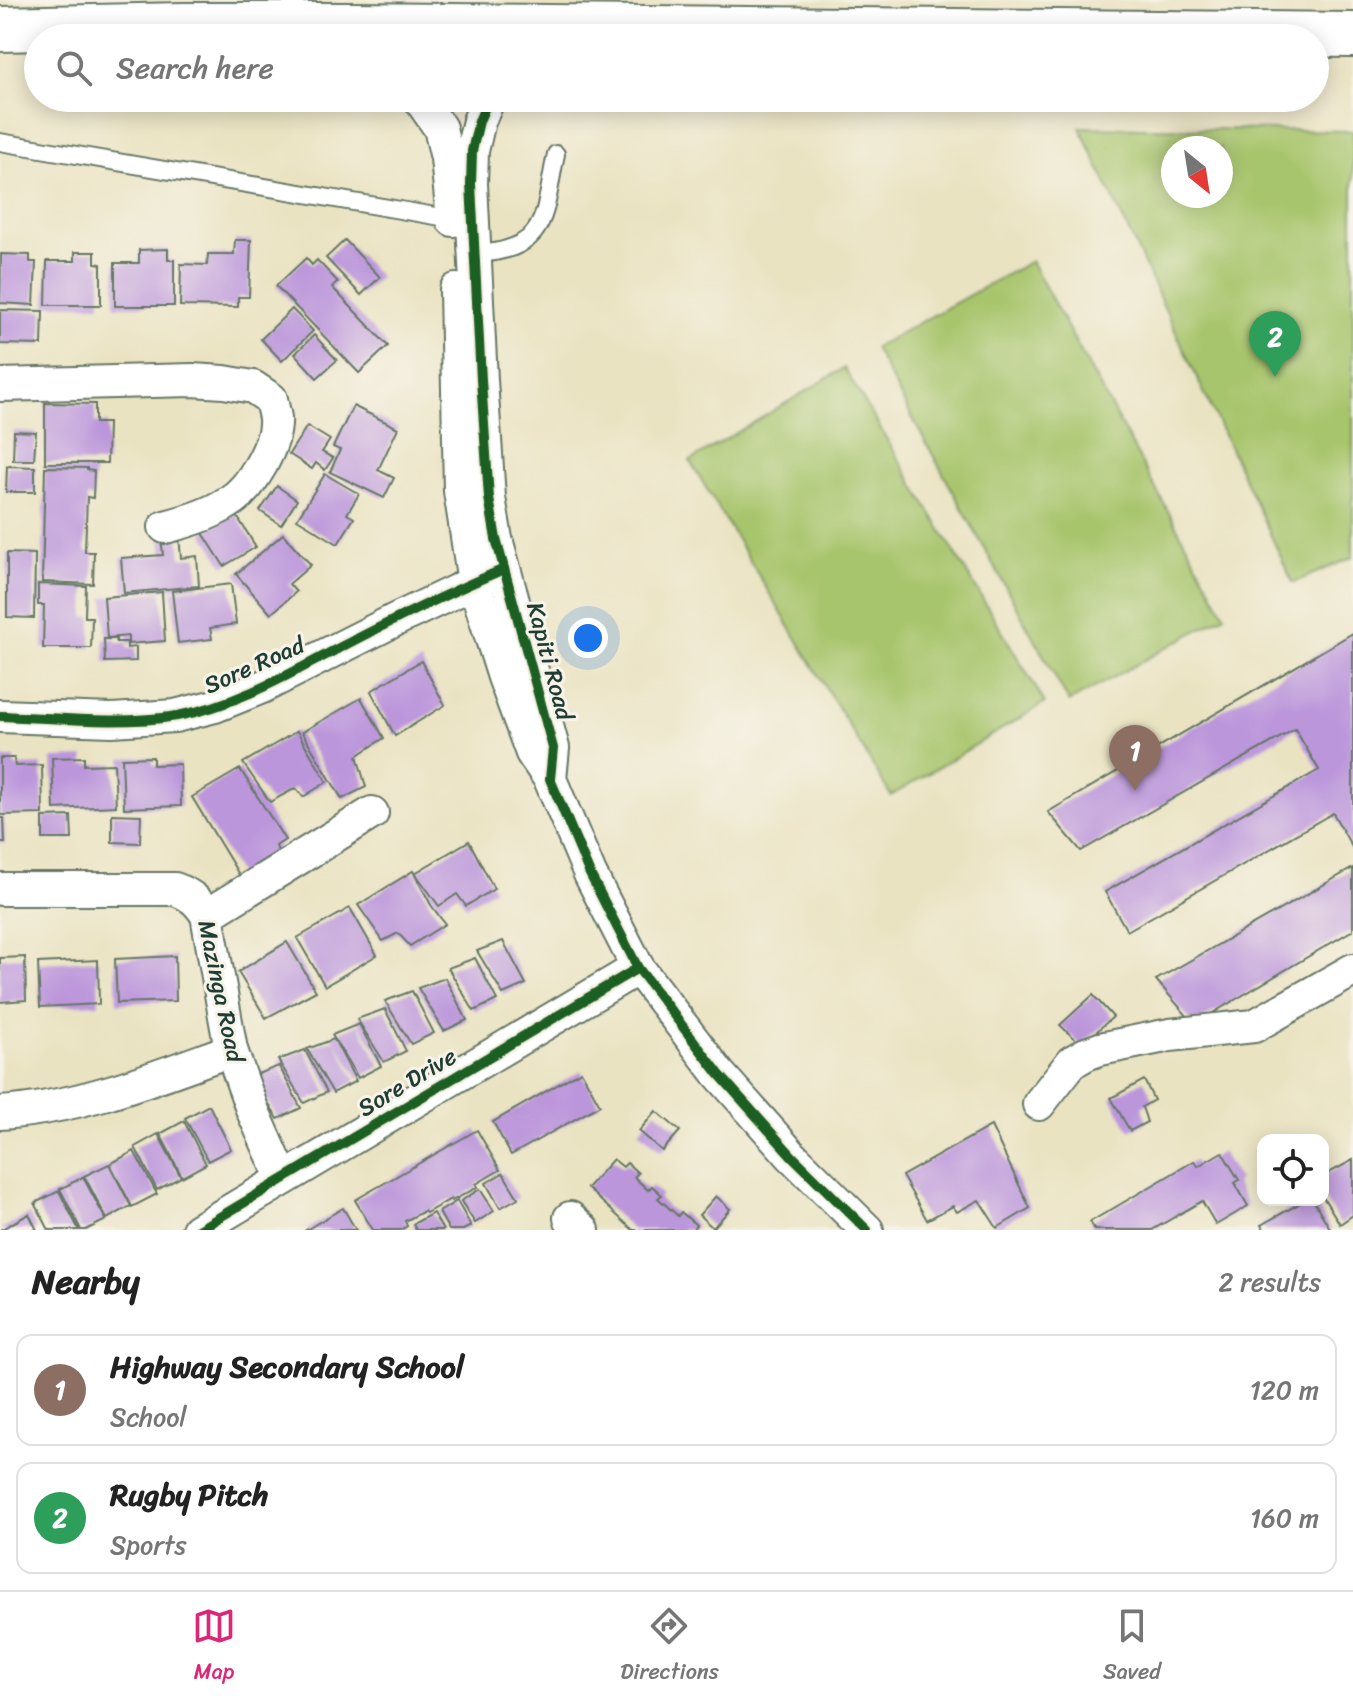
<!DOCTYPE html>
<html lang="en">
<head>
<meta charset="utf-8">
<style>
  :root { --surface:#fff; --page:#f6f6f6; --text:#222; --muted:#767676; --line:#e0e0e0; --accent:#db2777 }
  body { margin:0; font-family:Sriracha,sans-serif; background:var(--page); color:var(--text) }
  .controls { position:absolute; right:24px; bottom:24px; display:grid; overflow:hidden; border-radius:16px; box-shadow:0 4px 20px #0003 }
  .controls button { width:72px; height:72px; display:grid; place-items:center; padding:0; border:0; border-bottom:2px solid var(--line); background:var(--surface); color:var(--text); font:40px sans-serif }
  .compass { position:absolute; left:1161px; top:136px; width:72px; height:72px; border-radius:50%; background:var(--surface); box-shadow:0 4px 20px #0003; rotate:150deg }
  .you { position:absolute; left:588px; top:638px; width:28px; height:28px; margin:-20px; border:6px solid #fff; border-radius:50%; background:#1a73e8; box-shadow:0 0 0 12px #1a73e833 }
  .badge { display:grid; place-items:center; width:52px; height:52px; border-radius:50%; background:var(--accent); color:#fff; font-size:26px; font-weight:700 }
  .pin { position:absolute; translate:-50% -66px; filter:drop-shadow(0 2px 4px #0008) }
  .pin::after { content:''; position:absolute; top:42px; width:28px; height:24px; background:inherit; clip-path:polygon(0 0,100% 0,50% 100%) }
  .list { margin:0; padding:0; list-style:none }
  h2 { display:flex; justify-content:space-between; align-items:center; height:104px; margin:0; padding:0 32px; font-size:34px }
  h2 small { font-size:26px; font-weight:400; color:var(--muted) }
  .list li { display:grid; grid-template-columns:52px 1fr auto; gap:24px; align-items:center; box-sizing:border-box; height:112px; margin:0 16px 16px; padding:0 16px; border:2px solid var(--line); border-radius:16px }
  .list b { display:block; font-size:30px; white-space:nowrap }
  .list p { margin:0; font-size:26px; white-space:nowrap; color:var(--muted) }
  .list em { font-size:26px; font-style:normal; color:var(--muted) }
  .icon { flex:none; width:44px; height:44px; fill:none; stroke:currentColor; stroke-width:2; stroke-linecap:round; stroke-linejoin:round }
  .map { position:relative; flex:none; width:1353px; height:1230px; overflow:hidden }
  .search { position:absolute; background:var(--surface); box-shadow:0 4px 20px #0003; left:24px; right:24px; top:24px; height:88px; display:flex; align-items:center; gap:20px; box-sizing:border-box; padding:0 28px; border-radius:44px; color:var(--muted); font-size:30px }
  .sheet { height:360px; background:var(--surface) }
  nav { display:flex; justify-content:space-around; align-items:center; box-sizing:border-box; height:112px; border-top:2px solid var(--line); background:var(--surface); font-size:22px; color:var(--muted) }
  nav a { display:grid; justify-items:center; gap:4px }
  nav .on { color:var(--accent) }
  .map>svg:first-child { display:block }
  .green { fill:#a7c56c; stroke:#638150; stroke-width:2; fill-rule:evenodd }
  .building { fill:#bb96db }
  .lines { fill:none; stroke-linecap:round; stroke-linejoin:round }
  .service-casing { stroke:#676; stroke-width:20 }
  .minor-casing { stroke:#676; stroke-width:36 }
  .trunk-casing { stroke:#676; stroke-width:48 }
  .service { stroke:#fff; stroke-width:16 }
  .minor { stroke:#fff; stroke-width:32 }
  .trunk { stroke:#fff; stroke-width:44 }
  .cycleway-casing { stroke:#f7f3e8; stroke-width:15 }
  .cycleway { stroke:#1b5e20; stroke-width:10 }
  .labels { text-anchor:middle; stroke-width:6; stroke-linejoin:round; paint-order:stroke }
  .street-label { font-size:24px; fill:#1f3d34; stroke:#f7f3e8 }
</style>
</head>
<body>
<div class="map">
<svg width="1353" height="1230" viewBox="0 0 1353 1230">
  <rect width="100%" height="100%" fill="#f7f3e8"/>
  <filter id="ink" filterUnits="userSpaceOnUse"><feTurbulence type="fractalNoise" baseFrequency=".0125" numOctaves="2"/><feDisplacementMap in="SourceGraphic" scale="16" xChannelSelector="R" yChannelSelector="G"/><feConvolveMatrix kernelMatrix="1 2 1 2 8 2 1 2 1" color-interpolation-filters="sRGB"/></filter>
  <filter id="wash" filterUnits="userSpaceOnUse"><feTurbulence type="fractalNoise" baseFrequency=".006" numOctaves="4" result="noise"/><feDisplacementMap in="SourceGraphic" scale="32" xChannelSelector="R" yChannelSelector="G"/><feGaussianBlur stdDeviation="1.8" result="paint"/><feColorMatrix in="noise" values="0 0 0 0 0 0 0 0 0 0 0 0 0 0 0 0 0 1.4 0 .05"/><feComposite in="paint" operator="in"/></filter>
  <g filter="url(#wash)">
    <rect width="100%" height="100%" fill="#eae3c2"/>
    <!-- green -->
    <g class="green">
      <path d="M1080,127L1353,131V557L1293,583ZM1221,148V196H1173V148Z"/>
      <polygon points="1031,261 1225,615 1069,702 874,348"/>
      <polygon points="844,368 1045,703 891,796 690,461"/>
    </g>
    <g id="blocks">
      <!-- building -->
      <g class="building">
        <polygon points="235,240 251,240 249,297 238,297 238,307 180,306 181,264 207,265 208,254 234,254"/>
        <polygon points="345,240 380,277 361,295 326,258"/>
        <polygon points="168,249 168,260 174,260 174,306 115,306 115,263 139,263 139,250"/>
        <polygon points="75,252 95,252 95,263 101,264 101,305 46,305 47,261 75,261"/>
        <polygon points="1,254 30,255 30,262 36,262 34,305 0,303"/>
        <polygon points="306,258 312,265 317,260 338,282 332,287 388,346 359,373 276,286"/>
        <polygon points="292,309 313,331 282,361 261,339"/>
        <polygon points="0,310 43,311 42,345 0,344"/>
        <polygon points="314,335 337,360 317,378 295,354"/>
        <polygon points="45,403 95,404 95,423 108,423 107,463 45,463"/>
        <polygon points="353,406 398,428 378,470 394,478 384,498 330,472 340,450 333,447"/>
        <polygon points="307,426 330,440 322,452 333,458 325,470 316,463 312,469 289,454"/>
        <polygon points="14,431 36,432 34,460 13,460"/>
        <polygon points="7,466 35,467 35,492 6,492"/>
        <polygon points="45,467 87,468 87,470 94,471 93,498 87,497 85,552 94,552 93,584 42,582"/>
        <polygon points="325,474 359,494 347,514 354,518 338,544 297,519"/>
        <polygon points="277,486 297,500 281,525 260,511"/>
        <polygon points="235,513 256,547 224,566 203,533"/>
        <polygon points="283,534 311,565 289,584 296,592 271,614 236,574"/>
        <polygon points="179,536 181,558 197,556 199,586 124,593 121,558 163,555 161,537"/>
        <polygon points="7,553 35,554 34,618 7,617"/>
        <polygon points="38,584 86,586 85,617 92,617 91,648 43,648 44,605 38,605"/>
        <polygon points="231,584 236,624 210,628 212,639 178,643 172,591"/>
        <polygon points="162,592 165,641 128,644 128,636 107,638 104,597"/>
        <polygon points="1353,633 1353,849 1333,813 1127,931 1105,892 1319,770 1295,729 1081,851 1048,812"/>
        <polygon points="104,639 116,639 116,642 127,642 127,648 136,647 136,661 105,662"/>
        <polygon points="421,661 445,705 395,736 371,691"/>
        <polygon points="361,698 384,738 357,756 366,787 342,799 302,732"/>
        <polygon points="297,731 327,782 303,797 296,788 270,802 243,763"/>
        <polygon points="84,757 84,765 114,764 116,806 54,809 52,758"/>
        <polygon points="153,757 153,765 180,764 181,806 124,808 122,758"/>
        <polygon points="0,758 14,758 15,766 42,765 43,814 0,815"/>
        <polygon points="240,769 285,840 276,846 280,857 241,878 192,797"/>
        <polygon points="112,814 141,815 140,843 112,842"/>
        <polygon points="71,816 72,839 43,839 43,817"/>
        <polygon points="0,818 4,818 5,843 0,843"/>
        <polygon points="469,841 494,889 466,906 457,894 439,906 415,873"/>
        <polygon points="1353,868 1353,930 1194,1024 1156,980"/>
        <polygon points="413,871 431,905 445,924 410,946 398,933 383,941 358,905"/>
        <polygon points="350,908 377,955 325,986 297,938"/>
        <polygon points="503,941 526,984 503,994 477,951"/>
        <polygon points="287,942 316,991 266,1018 238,972"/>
        <polygon points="175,956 176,1001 117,1003 115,959"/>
        <polygon points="25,957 26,1000 0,1002 0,958"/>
        <polygon points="475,958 497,1000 474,1011 448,968"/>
        <polygon points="98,960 99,1004 40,1007 38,963"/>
        <polygon points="445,978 467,1020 444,1031 418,988"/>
        <polygon points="412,991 434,1033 411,1044 385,1001"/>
        <polygon points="1093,995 1113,1017 1081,1045 1060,1025"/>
        <polygon points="385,1009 406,1051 384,1062 357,1019"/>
        <polygon points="359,1024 381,1066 358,1078 332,1035"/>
        <polygon points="334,1039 356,1081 333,1093 307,1049"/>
        <polygon points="305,1050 327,1092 304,1103 278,1060"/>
        <polygon points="279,1066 301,1108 278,1119 252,1076"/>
        <polygon points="581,1071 600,1105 511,1155 493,1122"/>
        <polygon points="1144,1080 1154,1100 1142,1107 1147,1122 1130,1131 1111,1098"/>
        <polygon points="209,1105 231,1149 208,1161 185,1118"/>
        <polygon points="656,1111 680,1131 662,1151 639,1131"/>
        <polygon points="184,1121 206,1164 182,1177 160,1134"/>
        <polygon points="991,1126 1030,1208 997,1228 979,1200 957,1212 953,1206 927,1220 902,1176"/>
        <polygon points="477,1130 500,1170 476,1184 478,1187 452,1201 451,1199 426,1213 424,1211 405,1221 407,1226 401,1230 373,1230 355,1200"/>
        <polygon points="158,1134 181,1177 157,1190 135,1147"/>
        <polygon points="134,1151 157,1194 132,1207 110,1164"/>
        <polygon points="1222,1152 1239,1180 1235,1183 1248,1206 1216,1225 1202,1201 1152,1230 1095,1230 1090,1222 1194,1161 1198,1166"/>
        <polygon points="613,1159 623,1167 627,1163 638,1173 634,1177 648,1190 652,1186 662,1195 658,1198 678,1216 681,1212 696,1225 692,1230 633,1230 587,1188"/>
        <polygon points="1353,1160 1353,1215 1340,1224 1323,1197 1323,1176"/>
        <polygon points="109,1164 131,1206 107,1219 84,1176"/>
        <polygon points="503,1173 518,1198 500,1208 486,1183"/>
        <polygon points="83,1177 106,1220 86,1230 81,1230 60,1189"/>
        <polygon points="480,1189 494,1211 475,1223 461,1201"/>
        <polygon points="59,1191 79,1230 49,1230 35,1203"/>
        <polygon points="716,1196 730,1209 713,1228 699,1215"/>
        <polygon points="1306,1200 1313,1200 1331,1230 1265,1230 1261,1225"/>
        <polygon points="457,1201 471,1226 463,1230 449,1230 439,1212"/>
        <polygon points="343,1208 356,1230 306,1230"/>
        <polygon points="433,1213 443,1230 416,1230 413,1224"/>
        <polygon points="29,1214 37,1230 0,1230"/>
      </g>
    </g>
  </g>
  <g filter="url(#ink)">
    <use href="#blocks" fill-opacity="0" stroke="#676" stroke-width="2"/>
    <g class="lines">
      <!-- service casing -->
      <g class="service-casing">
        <g id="service">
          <polyline points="0,142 453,219"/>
          <path d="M475,254C550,250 543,215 556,154"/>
        </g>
      </g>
      <!-- minor casing -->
      <g class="minor-casing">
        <g id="minor">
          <polyline points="419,98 440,128 447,158 453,220"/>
          <polyline points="489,98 479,121 472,151 471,184 481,380 489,498 496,539 553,748 550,779 590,874 638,968 719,1074 792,1156 867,1230"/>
          <polyline points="456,290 460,491 474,582 504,677 532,753 550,779"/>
          <path d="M0,385L192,380L224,382L253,387L271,399C272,405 274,412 275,418C277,444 251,489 229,502C209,515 188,521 165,527"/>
          <polyline points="0,716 112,720 175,716 215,706 262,687 395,620 494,573"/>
          <path d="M0,889H175C191,895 198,901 207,915L231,1050L252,1109L283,1179"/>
          <polyline points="207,915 372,813"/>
          <polyline points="1039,1104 1072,1062 1086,1054 1100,1049 1170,1035 1254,1026 1353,970"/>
          <path d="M0,1113C80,1108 156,1077 231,1050"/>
          <polyline points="570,1218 583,1230"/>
          <polyline points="198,1230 638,968"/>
        </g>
      </g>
      <!-- trunk casing -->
      <g class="trunk-casing">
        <polyline id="trunk" points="0,29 184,25 351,25 1353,35"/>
      </g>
      <!-- service -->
      <use href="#service" class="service"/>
      <!-- minor -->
      <use href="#minor" class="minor"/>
      <!-- trunk -->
      <use href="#trunk" class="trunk"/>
      <!-- cycleway casing -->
      <g class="cycleway-casing">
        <g id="cycleway">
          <polyline points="489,98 479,121 472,151 471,184 481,380 489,498 496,539 553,748 550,779 590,874 638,968 719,1074 792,1156 867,1230"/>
          <path d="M0,716C56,718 122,725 177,716C234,706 288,675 339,648C393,620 448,593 504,569"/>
          <polyline points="198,1230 638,968"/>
        </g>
      </g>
      <!-- cycleway -->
      <use href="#cycleway" class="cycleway"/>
    </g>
  </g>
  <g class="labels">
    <!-- street labels -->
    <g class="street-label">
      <text transform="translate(550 661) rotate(75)" y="8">Kapiti Road</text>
      <text transform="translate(254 665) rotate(-24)" y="8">Sore Road</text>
      <text transform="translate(221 991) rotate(78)" y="8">Mazinga Road</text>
      <text transform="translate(407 1082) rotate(-31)" y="8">Sore Drive</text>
    </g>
  </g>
</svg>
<div class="controls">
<button><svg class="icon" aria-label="locate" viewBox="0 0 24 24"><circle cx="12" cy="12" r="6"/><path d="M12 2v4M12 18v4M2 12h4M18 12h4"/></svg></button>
</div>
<svg class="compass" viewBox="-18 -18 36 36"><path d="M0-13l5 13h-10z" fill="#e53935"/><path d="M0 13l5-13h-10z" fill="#767676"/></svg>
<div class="you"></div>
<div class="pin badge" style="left:1135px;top:791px;background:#8d6e63">1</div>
<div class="pin badge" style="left:1275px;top:377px;background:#2e9e5b">2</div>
<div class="search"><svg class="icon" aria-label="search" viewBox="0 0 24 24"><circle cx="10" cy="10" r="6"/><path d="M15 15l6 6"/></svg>Search here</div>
</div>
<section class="sheet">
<h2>Nearby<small>2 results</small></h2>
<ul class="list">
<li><span class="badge" style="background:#8d6e63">1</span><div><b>Highway Secondary School</b><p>School</p></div><em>120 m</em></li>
<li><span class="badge" style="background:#2e9e5b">2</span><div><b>Rugby Pitch</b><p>Sports</p></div><em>160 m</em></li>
</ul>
</section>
<nav>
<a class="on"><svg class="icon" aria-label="map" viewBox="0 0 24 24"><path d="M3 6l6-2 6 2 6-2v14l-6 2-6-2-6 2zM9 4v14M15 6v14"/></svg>Map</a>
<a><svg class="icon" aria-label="directions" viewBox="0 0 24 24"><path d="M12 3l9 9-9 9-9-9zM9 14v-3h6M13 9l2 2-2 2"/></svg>Directions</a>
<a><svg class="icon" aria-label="saved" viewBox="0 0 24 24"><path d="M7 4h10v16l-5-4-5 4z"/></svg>Saved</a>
</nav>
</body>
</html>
